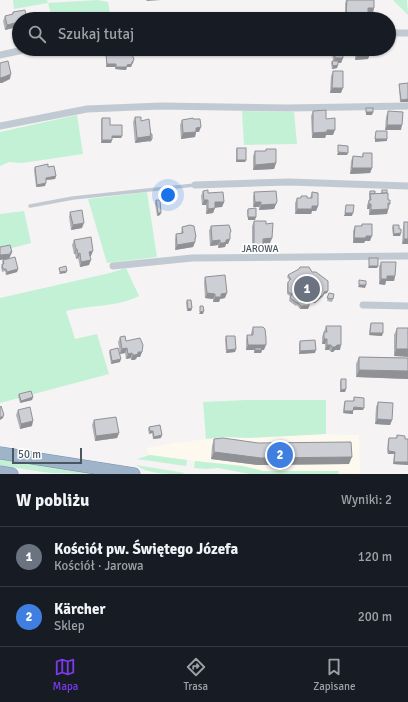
<!DOCTYPE html>
<html lang="pl">
<head>
<meta charset="utf-8">
<style>
  :root { --surface:#171b24; --page:#20242c; --text:#f1f3f6; --muted:#9ea1a6; --line:#363941; --accent:#7c3aed }
  body { margin:0; font-family:Signika,sans-serif; background:var(--page); color:var(--text) }
  .scale { position:absolute; left:12px; bottom:10px; width:70px; box-sizing:border-box; padding-left:4px; border:2px solid #4a5661; border-top:0; font-size:11px; line-height:14px; white-space:nowrap; color:#4a5661; -webkit-text-stroke:3px #fff; paint-order:stroke }
  .you { position:absolute; left:168px; top:195px; width:14px; height:14px; margin:-10px; border:3px solid #fff; border-radius:50%; background:#1a73e8; box-shadow:0 0 0 6px #1a73e833 }
  .badge { display:grid; place-items:center; width:26px; height:26px; border-radius:50%; background:var(--accent); color:#fff; font-size:13px; font-weight:700 }
  .pin { position:absolute; translate:-50% -50%; border:2px solid #fff; box-shadow:0 1px 4px #0006 }
  .list { margin:0; padding:0; list-style:none }
  h2 { display:flex; justify-content:space-between; align-items:center; height:52px; margin:0; padding:0 16px; font-size:17px }
  h2 small { font-size:13px; font-weight:400; color:var(--muted) }
  .list li { display:grid; grid-template-columns:26px 1fr auto; gap:12px; align-items:center; box-sizing:border-box; height:60px; padding:0 16px; border-top:1px solid var(--line) }
  .list b { display:block; font-size:15px; white-space:nowrap }
  .list p { margin:0; font-size:13px; white-space:nowrap; color:var(--muted) }
  .list em { font-size:13px; font-style:normal; color:var(--muted) }
  .icon { flex:none; width:22px; height:22px; fill:none; stroke:currentColor; stroke-width:2; stroke-linecap:round; stroke-linejoin:round }
  .map { position:relative; flex:none; width:408px; height:474px; overflow:hidden }
  .search { position:absolute; background:var(--surface); box-shadow:0 1px 3px #0004; left:12px; right:12px; top:12px; height:44px; display:flex; align-items:center; gap:10px; box-sizing:border-box; padding:0 14px; border-radius:22px; color:var(--muted); font-size:15px }
  .sheet { height:172px; background:var(--surface) }
  nav { display:flex; justify-content:space-around; align-items:center; box-sizing:border-box; height:56px; border-top:1px solid var(--line); background:var(--surface); font-size:11px; color:var(--muted) }
  nav a { display:grid; justify-items:center; gap:2px }
  nav .on { color:var(--accent) }
  .map>svg:first-child { display:block }
  .commercial { fill:#fdf9ef }
  .green { fill:#c3f1d5 }
  .lines { fill:none; stroke-linecap:round; stroke-linejoin:round }
  .trunk-casing { stroke:#7690ad; stroke-width:13 }
  .service { stroke:#c1cad2; stroke-width:3.5 }
  .minor { stroke:#c1cad2; stroke-width:7 }
  .trunk { stroke:#9fb4c9; stroke-width:12 }
  .wall { fill:#b0b2b7 }
  .shaded-wall { fill:#909195 }
  .building { fill:#cdcfd5; stroke:#909195 }
  .labels { text-anchor:middle; stroke-width:3.5; stroke-linejoin:round; paint-order:stroke }
  .street-label { font-size:10px; fill:#4a5661; stroke:#fff }
</style>
</head>
<body>
<div class="map">
<svg width="408" height="474" viewBox="0 0 408 474">
  <rect width="100%" height="100%" fill="#f5f3f3"/>
  <!-- commercial -->
  <polygon class="commercial" points="326,434 359,435 360,473 263,471 243,466 187,460 150,455 146,448 173,443 226,437 248,438"/>
  <!-- green -->
  <g class="green">
    <polygon points="13,0 47,0 48,3 98,0 108,2 111,19 52,19 48,3 14,9"/>
    <polygon points="393,0 407,0 408,15"/>
    <polygon points="242,111 294,112 297,144 244,145"/>
    <polygon points="77,115 83,154 22,163 9,162 0,166 0,132"/>
    <polygon points="147,192 157,257 107,263 88,199"/>
    <polygon points="24,211 31,243 0,251 0,214"/>
    <path d="M126,268L139,296C117,307 90,305 66,311L75,339L97,334L109,374L0,403V298L110,273Z"/>
    <polygon points="246,400 326,400 326,434 248,438 226,437 206,439 203,402"/>
    <polygon points="150,455 187,460 186,466 137,459"/>
    <polygon points="0,458 100,474 50,473 4,466 0,465"/>
    <polygon points="195,461 243,466 263,471 339,471 338,474 250,474 218,468 207,469 194,468"/>
    <path d="M136,465L185,473L183,474C169,474 147,474 136,465Z"/>
  </g>
  <g class="lines">
    <!-- trunk casing -->
    <g class="trunk-casing">
      <g id="trunk">
        <polyline points="0,453 134,474"/>
        <polyline points="0,472 12,474"/>
      </g>
    </g>
    <!-- service -->
    <polyline class="service" points="30,206 73,198 195,185"/>
    <!-- minor -->
    <g class="minor">
      <polyline points="389,33 408,33"/>
      <polyline points="0,55 28,49"/>
      <polyline points="0,126 87,109 161,106 288,108 408,106"/>
      <polyline points="195,185 289,182 408,186"/>
      <polyline points="113,266 192,258 408,256"/>
      <polyline points="363,305 408,306"/>
    </g>
    <!-- trunk -->
    <use href="#trunk" class="trunk"/>
  </g>
  <!-- wall -->
  <g class="wall">
    <polygon points="346,0 374,0 373,13 368,13 367,19 344,19 345,17 345,4"/>
    <polygon points="13,12 19,19 19,31 14,32 13,28 5,30 3,21 5,16 12,15"/>
    <polygon points="332,49 342,49 343,58 341,63 338,63 337,68 332,69 331,63 332,61 333,61"/>
    <polygon points="352,49 370,49 368,59 355,60 355,55 352,55"/>
    <polygon points="106,55 133,63 131,67 127,67 126,70 115,69 115,67 106,67"/>
    <polygon points="333,71 341,93 330,93 331,76"/>
    <polygon points="408,83 408,102 400,102 399,87 399,84"/>
    <polygon points="313,111 326,119 333,135 326,135 325,138 312,138 311,116"/>
    <polygon points="388,111 401,130 385,130 386,117"/>
    <polygon points="135,117 141,121 150,134 152,139 151,141 135,143 133,122"/>
    <polygon points="102,118 122,136 121,138 112,138 111,143 101,143 101,120"/>
    <polygon points="193,119 199,132 196,132 195,137 181,139 180,125 182,120"/>
    <polygon points="237,148 246,160 245,162 236,162 236,150"/>
    <polygon points="266,149 276,163 274,169 253,170 253,156 255,151 266,151"/>
    <polygon points="363,153 372,168 370,173 350,174 351,161 353,156 362,157"/>
    <polygon points="35,167 48,167 56,176 55,179 46,180 45,186 36,187 34,170"/>
    <polygon points="382,190 390,204 387,214 369,215 369,209 367,209 367,205 369,200 369,194 370,191 375,193 381,193"/>
    <polygon points="203,191 224,202 222,207 215,207 213,213 206,214 206,205 202,205 201,196"/>
    <polygon points="254,192 277,201 274,209 259,210 259,207 253,207 253,197"/>
    <polygon points="312,192 318,206 316,211 312,211 311,214 295,214 295,203 297,198 301,198 301,196 307,198 310,198"/>
    <polygon points="156,200 160,215 157,216 155,203"/>
    <polygon points="248,209 255,220 248,220 247,211"/>
    <polygon points="70,212 82,228 71,230 69,217"/>
    <polygon points="254,221 266,224 272,238 270,243 263,244 261,249 252,250 252,226"/>
    <polygon points="404,222 408,244 402,244 403,227"/>
    <polygon points="362,224 370,241 365,241 364,243 353,243 353,231 355,226 361,226"/>
    <polygon points="393,225 399,229 401,233 400,236 393,236 392,228"/>
    <polygon points="211,226 230,234 230,239 228,244 226,244 225,247 218,248 218,245 210,246 209,231"/>
    <polygon points="182,227 196,237 195,240 195,242 193,247 175,250 175,239 176,234 181,233"/>
    <polygon points="74,240 91,256 90,257 89,265 80,267 78,258 76,259 75,254 74,254 72,245"/>
    <polygon points="12,252 9,258 18,269 17,272 6,275 5,271 2,272 1,267 2,264 3,264 2,262 3,260"/>
    <polygon points="381,262 395,276 394,281 386,281 385,285 379,284 379,267"/>
    <polygon points="312,272 328,291 327,293 324,294 323,296 315,303 309,303 309,306 308,309 300,309 297,305 296,306 289,301 290,296 287,294 287,284 288,282 290,281 287,277 288,275"/>
    <polygon points="205,277 225,298 220,299 219,302 213,302 213,299 205,298 204,282"/>
    <polygon points="329,293 333,299 332,302 327,301"/>
    <polygon points="187,300 192,308 191,311 187,311 186,303"/>
    <polygon points="371,323 382,336 369,335 370,325"/>
    <polygon points="326,326 340,350 335,350 333,352 331,352 329,350 325,350 325,344 322,344 322,337"/>
    <polygon points="253,327 264,350 262,350 261,353 254,353 254,350 246,350 246,340 247,335 251,335 251,333"/>
    <polygon points="397,328 408,328 394,356 394,335"/>
    <polygon points="226,336 236,349 235,352 226,353 225,339"/>
    <polygon points="120,337 142,352 140,357 137,357 136,359 134,360 131,360 131,358 126,359 125,353 120,354 118,342"/>
    <polygon points="300,341 315,353 299,354 299,344"/>
    <polygon points="110,350 120,362 111,364 109,352"/>
    <polygon points="359,357 408,358 408,379 356,377 356,364"/>
    <polygon points="341,379 346,389 345,392 340,392 340,382"/>
    <polygon points="19,394 33,397 32,400 20,403 18,396"/>
    <polygon points="354,397 363,410 353,410 353,414 343,413 344,403 345,401 353,401"/>
    <polygon points="378,402 392,420 390,425 375,424 376,407"/>
    <polygon points="18,410 32,426 20,429 16,415"/>
    <polygon points="94,420 119,433 117,438 95,441 92,425"/>
    <polygon points="149,427 161,438 153,439 152,433 149,434 148,429"/>
    <polygon points="397,435 405,439 408,439 408,465 393,464 394,454 388,454 387,452 388,440 389,438 396,438"/>
    <polygon points="214,439 349,464 258,465 211,459 212,446"/>
  </g>
  <!-- shaded-wall -->
  <g class="shaded-wall">
    <polygon points="147,0 161,0 146,1"/>
    <polygon points="368,8 374,8 373,13 366,13"/>
    <polygon points="350,14 349,19 345,19 346,15"/>
    <polygon points="368,14 367,19 363,19 364,15"/>
    <polygon points="15,23 13,28 5,30 7,25"/>
    <polygon points="19,26 19,31 14,32 16,27"/>
    <polygon points="354,50 357,50 355,55 352,55"/>
    <polygon points="373,52 380,52 379,55 373,55"/>
    <polygon points="370,54 368,59 355,60 357,55"/>
    <polygon points="335,58 343,58 341,63 333,63"/>
    <polygon points="134,60 133,63 131,65 132,64 131,67 127,67 126,70 115,69 116,67 127,65 132,62"/>
    <polygon points="107,64 116,64 115,67 106,67"/>
    <polygon points="338,65 337,68 332,69 333,66"/>
    <polygon points="11,74 10,79 2,83 0,83 0,78"/>
    <polygon points="332,88 343,88 341,93 330,93"/>
    <polygon points="408,99 408,102 400,102 401,100"/>
    <polygon points="366,112 373,112 372,115 366,115"/>
    <polygon points="387,125 402,125 401,130 385,130"/>
    <polygon points="201,127 199,132 196,132 195,137 181,139 183,133 196,128"/>
    <polygon points="327,130 335,130 333,135 326,135 325,138 312,138 313,133"/>
    <polygon points="112,136 122,136 121,138 111,138"/>
    <polygon points="151,136 149,141 135,143 137,138"/>
    <polygon points="150,139 152,139 151,141 149,142"/>
    <polygon points="375,139 387,139 387,141 375,142"/>
    <polygon points="102,140 112,140 111,143 101,143"/>
    <polygon points="338,152 348,153 347,155 337,155"/>
    <polygon points="237,160 246,160 245,162 236,162"/>
    <polygon points="276,163 274,169 253,170 255,165"/>
    <polygon points="352,168 372,168 370,173 350,174"/>
    <polygon points="56,176 55,179 45,180 46,178"/>
    <polygon points="46,183 45,186 36,187 37,185"/>
    <polygon points="204,200 208,200 206,205 202,205"/>
    <polygon points="215,202 224,202 222,207 213,208"/>
    <polygon points="255,202 261,202 259,207 253,207"/>
    <polygon points="276,204 274,209 259,210 261,205"/>
    <polygon points="369,204 371,204 369,209 367,209"/>
    <polygon points="312,206 318,206 316,211 312,211 311,214 295,214 297,209"/>
    <polygon points="215,208 213,213 206,214 208,209"/>
    <polygon points="388,209 387,214 369,215 371,210"/>
    <polygon points="158,213 161,213 160,215 157,216"/>
    <polygon points="345,213 353,213 352,216 344,216"/>
    <polygon points="248,217 256,217 255,220 248,220"/>
    <polygon points="84,223 82,228 71,230 73,225"/>
    <polygon points="401,233 400,236 393,236 394,234"/>
    <polygon points="366,236 372,236 370,241 365,241 364,243 353,243 354,238"/>
    <polygon points="196,237 194,242 195,242 193,247 175,250 177,245 195,238"/>
    <polygon points="272,238 270,243 261,244 263,239"/>
    <polygon points="230,239 228,244 226,244 225,247 218,248 220,243 226,240"/>
    <polygon points="404,239 408,239 408,244 402,244"/>
    <polygon points="220,240 218,245 210,246 212,241"/>
    <polygon points="263,244 261,249 252,250 254,245"/>
    <polygon points="76,249 77,249 75,254 74,254"/>
    <polygon points="93,251 91,256 87,257 89,252"/>
    <polygon points="12,252 9,259 0,260 0,255"/>
    <polygon points="80,253 78,258 76,259 78,254"/>
    <polygon points="91,260 89,265 80,267 81,262"/>
    <polygon points="369,266 378,266 377,268 368,268"/>
    <polygon points="18,269 17,272 6,275 7,272"/>
    <polygon points="67,271 66,273 59,274 60,272"/>
    <polygon points="387,276 395,276 394,281 386,281 385,285 379,284 381,279"/>
    <polygon points="359,285 366,285 365,288 358,287"/>
    <polygon points="328,291 327,293 324,294 323,296 315,303 308,303 309,300"/>
    <polygon points="207,293 215,294 213,299 205,298"/>
    <polygon points="227,293 225,298 220,299 219,302 213,302 215,297 221,294"/>
    <polygon points="301,306 309,306 308,309 300,309"/>
    <polygon points="192,308 191,311 187,311 188,309"/>
    <polygon points="204,311 203,314 199,314 200,312"/>
    <polygon points="370,333 383,333 382,336 369,335"/>
    <polygon points="324,339 327,339 325,344 322,344"/>
    <polygon points="248,345 266,345 264,350 255,350 255,348 254,350 246,350"/>
    <polygon points="327,345 331,345 329,350 325,350"/>
    <polygon points="337,345 341,345 340,350 335,350 333,352 331,352 332,347"/>
    <polygon points="127,348 125,353 120,354 122,349"/>
    <polygon points="236,349 235,352 226,353 227,350"/>
    <polygon points="396,349 408,349 408,357 394,356"/>
    <polygon points="255,350 262,350 261,353 254,353"/>
    <polygon points="316,350 315,353 299,354 300,351"/>
    <polygon points="138,352 142,352 140,357 137,357 136,359 134,360 131,360 133,355"/>
    <polygon points="132,353 131,358 126,359 128,354"/>
    <polygon points="121,359 120,362 111,364 112,361"/>
    <polygon points="359,370 408,371 408,379 356,377"/>
    <polygon points="346,389 345,392 340,392 341,390"/>
    <polygon points="33,397 32,400 20,403 21,401"/>
    <polygon points="354,407 364,408 363,410 353,410"/>
    <polygon points="344,411 353,411 353,414 343,413"/>
    <polygon points="4,415 3,418 0,420 0,418"/>
    <polygon points="377,419 392,420 390,425 375,424"/>
    <polygon points="33,421 32,426 20,429 21,424"/>
    <polygon points="150,431 153,431 152,433 149,434"/>
    <polygon points="119,433 117,438 95,441 96,436"/>
    <polygon points="162,435 161,438 153,439 154,437"/>
    <polygon points="389,451 395,452 394,454 388,454"/>
    <polygon points="214,452 352,457 349,464 258,465 211,459"/>
    <polygon points="394,462 408,462 408,465 393,464"/>
  </g>
  <!-- building -->
  <g class="building">
    <polygon points="347,0 374,0 374,8 368,8 368,14 364,15 365,19 351,19 350,14 346,15"/>
    <polygon points="25,10 27,19 19,19 19,26 16,27 15,23 7,25 5,16 13,14 13,12"/>
    <polygon points="344,17 350,17 350,19 345,19"/>
    <polygon points="334,49 342,49 343,58 335,58"/>
    <polygon points="354,49 370,49 370,54 357,55 357,50 354,50"/>
    <polygon points="373,49 379,49 380,52 373,52"/>
    <polygon points="132,53 134,60 132,62 132,64 127,65 127,67 116,67 116,64 107,64 106,55"/>
    <polygon points="8,61 11,74 4,77 0,78 0,63"/>
    <polygon points="332,61 338,61 338,65 333,66"/>
    <polygon points="333,71 343,71 343,88 332,88"/>
    <polygon points="408,83 408,99 401,100 399,84"/>
    <rect x="366" y="108" width="7" height="4"/>
    <polygon points="326,110 326,119 335,118 335,130 327,130 327,132 313,133 313,111"/>
    <polygon points="388,111 403,112 402,125 387,125"/>
    <polygon points="135,117 141,117 141,121 149,119 151,136 137,138"/>
    <polygon points="102,118 110,118 110,125 122,125 122,136 112,136 112,140 102,140"/>
    <polygon points="193,118 193,119 200,119 201,127 196,128 196,132 183,133 182,120"/>
    <polygon points="376,131 387,131 387,139 375,139"/>
    <polygon points="150,134 152,134 152,139 150,139 151,136"/>
    <polygon points="338,145 348,146 348,153 338,152"/>
    <rect x="237" y="148" width="9" height="12"/>
    <polygon points="266,149 276,149 276,163 255,165 255,151 266,151"/>
    <polygon points="363,153 372,153 372,168 352,168 353,156 363,157"/>
    <polygon points="48,164 48,167 54,166 56,176 46,178 46,183 37,185 35,167"/>
    <polygon points="208,190 208,193 223,192 224,202 215,202 215,208 208,209 208,200 204,200 203,191"/>
    <rect x="382" y="190" width="5" height="3"/>
    <polygon points="276,191 277,201 276,204 261,205 261,202 255,202 254,192"/>
    <polygon points="370,191 375,191 375,193 370,194"/>
    <polygon points="312,192 318,193 318,206 312,206 312,209 297,209 297,198 301,198 301,196 307,196 307,198 312,198"/>
    <polygon points="388,193 388,200 390,200 390,204 388,203 388,209 371,210 371,204 369,204 369,200 371,200 370,194"/>
    <polygon points="156,200 160,200 161,213 158,213"/>
    <polygon points="346,205 354,205 353,213 345,213"/>
    <polygon points="256,208 256,217 248,217 248,209"/>
    <polygon points="82,210 84,223 73,225 70,212"/>
    <polygon points="254,221 266,221 266,224 273,223 272,238 263,239 263,244 254,245"/>
    <rect x="404" y="222" width="4" height="17"/>
    <polygon points="362,224 372,224 372,236 366,236 366,238 354,238 355,226 362,226"/>
    <polygon points="190,225 194,226 196,237 195,238 195,242 177,245 176,234 183,233 182,227"/>
    <polygon points="229,225 231,231 230,233 230,239 226,240 226,242 223,243 220,243 220,240 212,241 211,226"/>
    <polygon points="393,225 399,225 399,229 401,229 401,233 394,234"/>
    <polygon points="91,237 93,251 89,252 91,260 81,262 80,253 78,254 77,249 76,249 74,240"/>
    <polygon points="10,245 12,252 10,252 11,254 0,255 0,247"/>
    <polygon points="15,257 18,269 7,272 6,269 3,269 2,264 4,264 3,260"/>
    <rect x="369" y="258" width="9" height="8"/>
    <polygon points="381,262 396,262 395,276 387,276 387,279 381,279"/>
    <polygon points="66,266 67,271 60,272 59,268"/>
    <polygon points="300,267 309,267 312,272 316,272 328,281 328,291 324,292 324,294 316,300 309,300 309,306 301,306 298,303 297,303 290,298 292,294 288,292 288,282 291,279 288,275 299,269"/>
    <polygon points="225,275 227,293 221,294 221,297 215,297 215,294 207,293 205,277"/>
    <polygon points="359,280 366,281 366,285 359,285"/>
    <polygon points="329,293 334,294 333,299 327,298"/>
    <polygon points="187,300 191,300 192,308 188,309"/>
    <polygon points="200,306 203,306 204,311 200,312"/>
    <polygon points="371,323 383,323 383,333 370,333"/>
    <polygon points="326,326 341,326 341,345 337,345 335,347 332,347 331,345 327,345 327,339 324,339 324,332 327,332"/>
    <polygon points="253,327 263,327 265,329 266,338 266,345 248,345 247,335 253,335"/>
    <polygon points="397,328 408,328 408,349 396,349"/>
    <polygon points="125,336 126,341 140,338 143,345 142,352 138,352 138,354 135,355 133,355 132,353 128,354 127,348 122,349 120,337"/>
    <polygon points="226,336 235,336 236,349 227,350"/>
    <polygon points="315,340 316,350 300,351 300,341"/>
    <polygon points="118,348 121,359 112,361 110,350"/>
    <polygon points="255,348 261,348 262,350 255,350"/>
    <polygon points="359,357 408,358 408,371 359,370"/>
    <polygon points="341,379 346,379 346,389 341,390"/>
    <polygon points="31,391 33,397 21,401 19,394"/>
    <polygon points="354,397 364,398 364,408 354,407 353,411 344,411 345,401 354,401"/>
    <polygon points="378,402 393,403 392,420 377,419"/>
    <polygon points="1,406 4,415 0,418 0,407"/>
    <polygon points="30,407 33,421 21,424 18,410"/>
    <polygon points="116,417 119,433 96,436 94,420"/>
    <polygon points="160,425 162,435 154,437 153,431 150,431 149,427"/>
    <polygon points="397,435 405,436 405,439 408,439 408,462 394,462 395,452 389,451 388,449 389,438 397,438"/>
    <polygon points="223,438 258,443 351,442 352,457 261,458 214,452 214,439"/>
  </g>
  <g class="labels">
    <!-- street labels -->
    <g class="street-label">
      <text x="260" y="252">JAROWA</text>
    </g>
  </g>
</svg>
<div class="scale">50 m</div>
<div class="you"></div>
<div class="pin badge" style="left:307px;top:289px;background:#6b7280">1</div>
<div class="pin badge" style="left:280px;top:455px;background:#3f7fe0">2</div>
<div class="search"><svg class="icon" aria-label="search" viewBox="0 0 24 24"><circle cx="10" cy="10" r="6"/><path d="M15 15l6 6"/></svg>Szukaj tutaj</div>
</div>
<section class="sheet">
<h2>W pobliżu<small>Wyniki: 2</small></h2>
<ul class="list">
<li><span class="badge" style="background:#6b7280">1</span><div><b>Kościół pw. Świętego Józefa</b><p>Kościół · Jarowa</p></div><em>120 m</em></li>
<li><span class="badge" style="background:#3f7fe0">2</span><div><b>Kärcher</b><p>Sklep</p></div><em>200 m</em></li>
</ul>
</section>
<nav>
<a class="on"><svg class="icon" aria-label="map" viewBox="0 0 24 24"><path d="M3 6l6-2 6 2 6-2v14l-6 2-6-2-6 2zM9 4v14M15 6v14"/></svg>Mapa</a>
<a><svg class="icon" aria-label="directions" viewBox="0 0 24 24"><path d="M12 3l9 9-9 9-9-9zM9 14v-3h6M13 9l2 2-2 2"/></svg>Trasa</a>
<a><svg class="icon" aria-label="saved" viewBox="0 0 24 24"><path d="M7 4h10v16l-5-4-5 4z"/></svg>Zapisane</a>
</nav>
</body>
</html>
